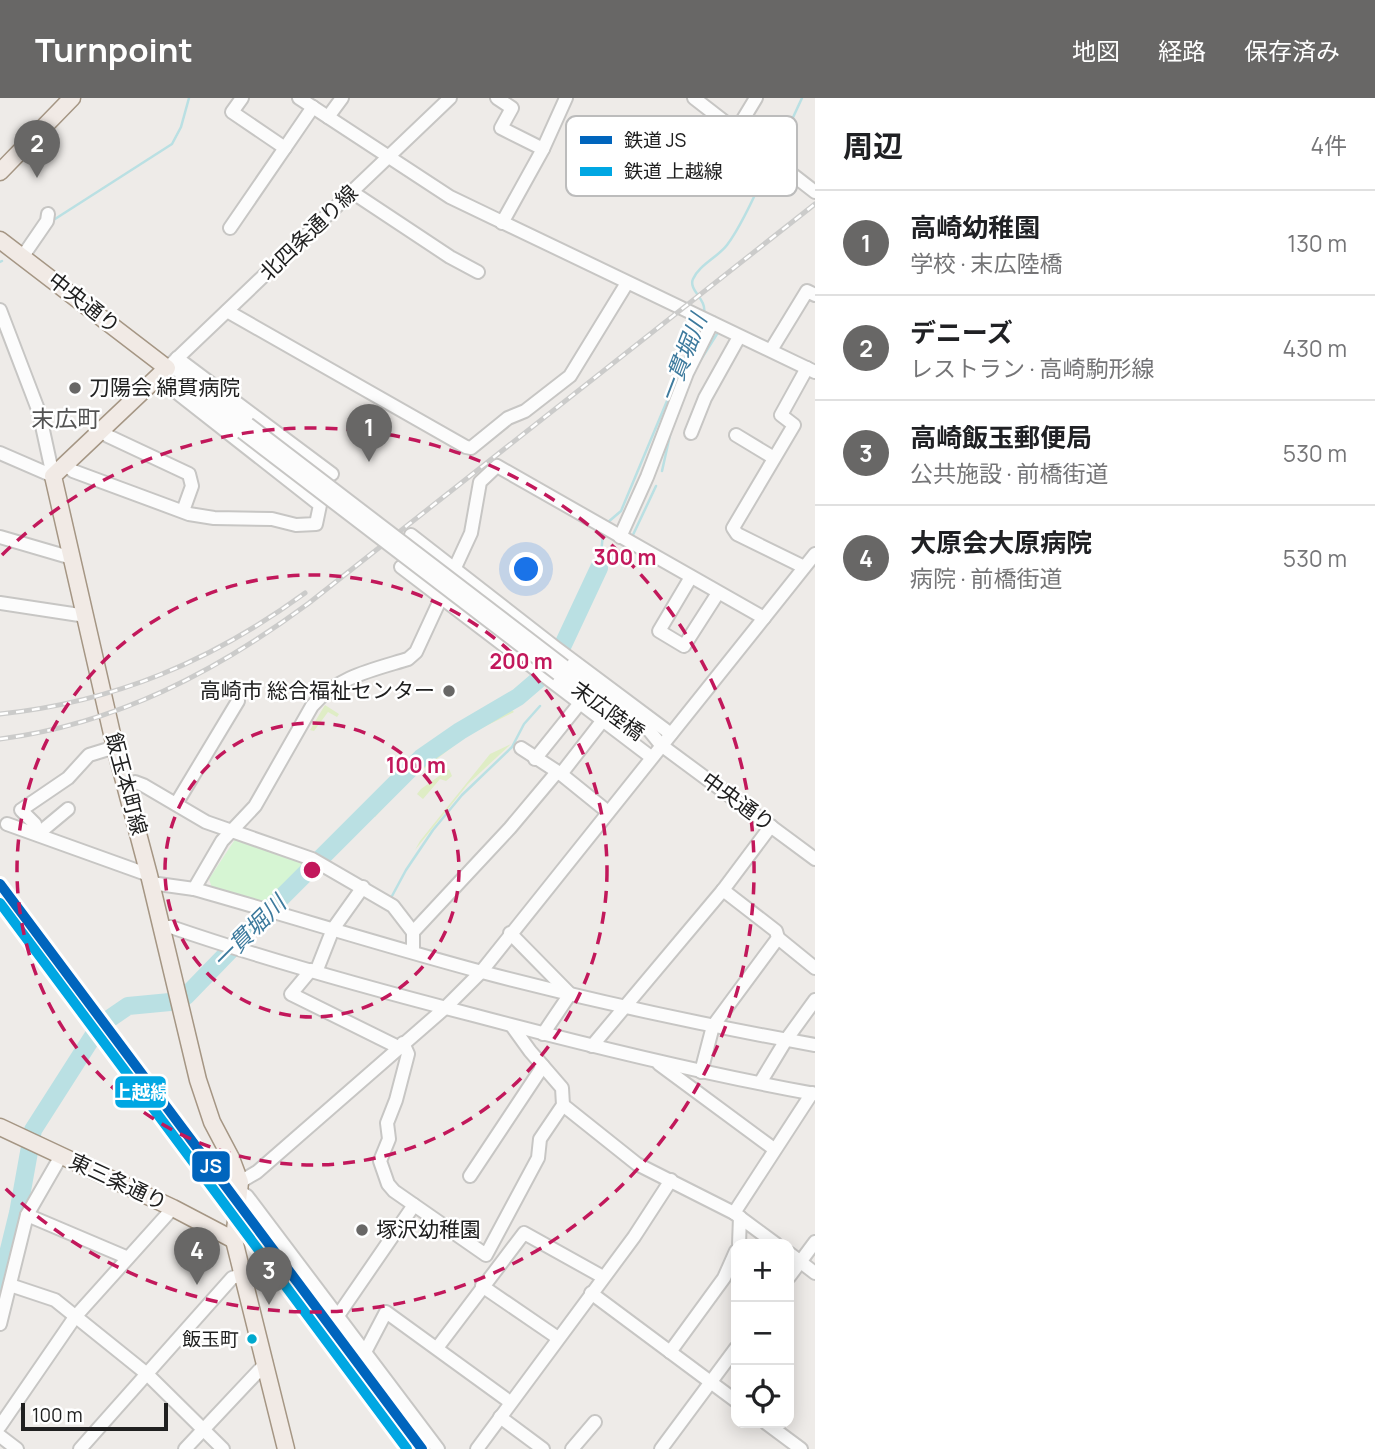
<!DOCTYPE html>
<html lang="ja">
<head>
<meta charset="utf-8">
<style>
  :root { --surface:#fff; --page:#f6f6f6; --text:#202124; --muted:#757577; --line:#e0e0e0; --accent:#686766 }
  body { margin:0; font-family:Manrope,"Noto Sans JP",sans-serif; background:var(--page); color:var(--text) }
  .controls { position:absolute; right:21px; bottom:21px; display:grid; overflow:hidden; border-radius:14px; box-shadow:0 4px 18px #0003 }
  .controls button { width:63px; height:63px; display:grid; place-items:center; padding:0; border:0; border-bottom:2px solid var(--line); background:var(--surface); color:var(--text); font:35px sans-serif }
  .scale { position:absolute; left:21px; bottom:18px; width:147px; box-sizing:border-box; padding-left:7px; border:4px solid #202020; border-top:0; font-size:19px; line-height:24px; white-space:nowrap; color:#202020; -webkit-text-stroke:5px #fff; paint-order:stroke }
  .you { position:absolute; left:527px; top:472px; width:24px; height:24px; margin:-18px; border:5px solid #fff; border-radius:50%; background:#1a73e8; box-shadow:0 0 0 10px #1a73e833 }
  .badge { display:grid; place-items:center; width:46px; height:46px; border-radius:50%; background:var(--accent); color:#fff; font-size:23px; font-weight:700 }
  .pin { position:absolute; translate:-50% -58px; filter:drop-shadow(0 2px 4px #0008) }
  .pin::after { content:''; position:absolute; top:37px; width:24px; height:21px; background:inherit; clip-path:polygon(0 0,100% 0,50% 100%) }
  .list { margin:0; padding:0; list-style:none }
  h2 { display:flex; justify-content:space-between; align-items:center; height:91px; margin:0; padding:0 28px; font-size:30px }
  h2 small { font-size:23px; font-weight:400; color:var(--muted) }
  .list li { display:grid; grid-template-columns:46px 1fr auto; gap:21px; align-items:center; box-sizing:border-box; height:105px; padding:0 28px; border-top:2px solid var(--line) }
  .list b { display:block; font-size:26px; white-space:nowrap }
  .list p { margin:0; font-size:23px; white-space:nowrap; color:var(--muted) }
  .list em { font-size:23px; font-style:normal; color:var(--muted) }
  .icon { flex:none; width:38px; height:38px; fill:none; stroke:currentColor; stroke-width:2; stroke-linecap:round; stroke-linejoin:round }
  .map { position:relative; flex:none; width:815px; height:1351px; overflow:hidden }
  header { display:flex; align-items:center; gap:42px; box-sizing:border-box; height:98px; padding:0 35px; background:var(--accent); color:#fff }
  header strong { font-size:33px }
  nav { display:flex; gap:38px; margin-inline-start:auto; font-size:24px }
  main { display:flex }
  aside { flex:1; background:var(--surface) }
  .map>svg:first-child { display:block }
  .grass { fill:#dfedc5 }
  .park { fill:#d6f5d3 }
  .lines { fill:none; stroke-linecap:round; stroke-linejoin:round }
  .stream { stroke:#bae0e3; stroke-width:2.5 }
  .river { stroke:#bae0e3; stroke-width:18 }
  .minor-casing { stroke:#c7c6c4; stroke-width:16 }
  .major-casing { stroke:#a59684; stroke-width:19 }
  .minor { stroke:#fcfcfc; stroke-width:12 }
  .major { stroke:#f1eae5; stroke-width:16 }
  .rail-casing { stroke:#cbcbca; stroke-width:5 }
  .rail { stroke:#fff; stroke-width:2.5; stroke-dasharray:8; stroke-linecap:butt }
  .minor-bridge-casing { stroke:#c7c6c4; stroke-width:16; stroke-linecap:butt }
  .minor-bridge { stroke:#fcfcfc; stroke-width:12 }
  .rail-1-casing { stroke:#fff; stroke-width:16 }
  .rail-2-casing { stroke:#fff; stroke-width:16 }
  .rail-1 { stroke:#0065bd; stroke-width:10 }
  .rail-2 { stroke:#00a7e3; stroke-width:10 }
  .ring { fill:none; stroke:#c2185b; stroke-width:3.5; stroke-dasharray:12 9 }
  .poi-dot { fill:#686766; stroke:#fff; stroke-width:2.5 }
  .bus-dot { fill:#00a9ce; stroke:#fff; stroke-width:2.5 }
  .labels { text-anchor:middle; stroke-width:5; stroke-linejoin:round; paint-order:stroke }
  .bus-label { font-size:19px; fill:#202020; stroke:#fff; text-anchor:end }
  .street-label { font-size:21px; fill:#202020; stroke:#fff }
  .poi-label { font-size:21px; fill:#202020; stroke:#fff; text-anchor:start }
  .water-label { font-size:23px; font-style:italic; fill:#3d7a9d; stroke:#fff }
  .neighbourhood-label { font-size:23px; fill:#535353; stroke:#fff }
  .key { fill:#fff; stroke:#bcbcbc; stroke-width:2 }
  .key-label { font-size:19px; fill:#202020 }
  .centre { fill:#c2185b; stroke:#fff; stroke-width:3.5 }
  .ring-label { font-size:21px; text-anchor:middle; font-weight:bold; fill:#c2185b; stroke:#fff; stroke-width:5; stroke-linejoin:round; paint-order:stroke }
  .line-badge { stroke:#fff; stroke-width:2.5 }
  .badge-label { font-size:19px; text-anchor:middle; font-weight:bold; fill:#fff }
</style>
</head>
<body>
<header>
<strong>Turnpoint</strong>
<nav><a>地図</a><a>経路</a><a>保存済み</a></nav>
</header>
<main>
<div class="map">
<svg width="815" height="1351" viewBox="0 0 815 1351">
  <rect width="100%" height="100%" fill="#eeebe8"/>
  <!-- grass -->
  <g class="grass">
    <polygon points="325,607 339,616 337,619 328,614 314,633 310,632"/>
    <polygon points="512,612 514,614 468,637 408,683 375,719 368,715 423,663 430,660 473,630"/>
    <polygon points="511,646 468,686 415,752 420,743 490,656"/>
    <polygon points="449,671 452,678 446,683 440,681 423,701 417,696 421,691"/>
  </g>
  <!-- park -->
  <polygon class="park" points="236,740 307,765 266,807 212,790 209,781"/>
  <g class="lines">
    <!-- stream -->
    <g class="stream">
      <polyline points="777,54 802,0"/>
      <polyline points="55,121 172,46 181,29 189,0"/>
      <polyline points="0,164 2,163"/>
      <path d="M704,215C707,201 688,192 693,181C699,167 718,159 727,147C745,123 756,92 770,66"/>
      <polyline points="700,263 717,236"/>
      <polyline points="662,373 670,337"/>
      <polyline points="607,425 621,413 700,224"/>
      <polyline points="632,439 656,388"/>
      <polyline points="600,467 603,435"/>
      <path d="M599,470C607,459 622,459 629,447"/>
      <polyline points="392,798 406,772 433,732 462,697 512,649 524,626 540,608"/>
    </g>
    <!-- river -->
    <polyline class="river" points="0,1188 18,1115 33,1032 95,935 109,921 128,908 170,904 186,898 273,808 421,660 460,633 518,599 539,581 562,549 599,470"/>
    <!-- minor casing -->
    <g class="minor-casing">
      <g id="minor">
        <polyline points="242,0 232,14 285,50"/>
        <polyline points="299,0 450,99 815,274"/>
        <polyline points="497,0 512,10 501,30 543,51"/>
        <polyline points="694,0 815,94"/>
        <polyline points="328,19 342,0"/>
        <polyline points="736,33 756,0"/>
        <polyline points="352,94 450,159 478,174"/>
        <polyline points="502,125 543,51 566,0"/>
        <polyline points="230,130 313,9"/>
        <polyline points="23,158 47,123 48,116"/>
        <polyline points="0,212 39,314 53,378"/>
        <polyline points="227,213 466,349 471,350 508,320 525,313 570,278 627,185"/>
        <polyline points="771,252 807,193 815,197"/>
        <polyline points="177,260 332,376"/>
        <polyline points="167,270 450,0"/>
        <polyline points="167,270 177,272 248,326"/>
        <polyline points="190,295 242,334"/>
        <polyline points="102,332 108,338 189,376 192,388 183,413"/>
        <polyline points="691,335 705,300 739,239"/>
        <polyline points="736,337 774,360"/>
        <polyline points="0,355 53,378"/>
        <polyline points="66,366 73,373 189,416 214,420 272,421 296,427 316,426 320,407 157,279"/>
        <polyline points="411,437 556,550 671,636"/>
        <polyline points="0,439 72,460"/>
        <polyline points="620,439 647,379 687,275 712,225"/>
        <polyline points="401,469 651,659"/>
        <polyline points="804,469 737,436 733,430 794,327 781,317 807,270"/>
        <polyline points="691,479 659,533 684,548 718,495"/>
        <polyline points="0,505 86,518"/>
        <polyline points="564,568 648,631 661,647 815,761"/>
        <polyline points="558,576 608,615"/>
        <polyline points="521,650 561,676 608,714"/>
        <polyline points="535,661 580,605"/>
        <polyline points="561,676 603,622"/>
        <polyline points="127,687 135,684 143,687 206,724 312,761 393,808 413,834 413,854"/>
        <polyline points="176,706 238,603"/>
        <polyline points="7,726 149,777"/>
        <polyline points="32,734 35,726 21,712 68,680 89,657 115,649"/>
        <polyline points="38,736 68,711"/>
        <path d="M151,785L194,791C290,818 385,848 482,874C592,903 703,927 815,947"/>
        <path d="M194,791L222,743L255,708L312,608C337,579 372,572 408,561L416,554L471,435L480,384L497,368L764,520"/>
        <path d="M161,829H171C270,863 372,891 473,917C586,947 700,975 815,996"/>
        <polyline points="413,834 510,730 557,674"/>
        <polyline points="510,835 570,896 543,936"/>
        <polyline points="778,840 815,870"/>
        <polyline points="311,872 291,896 398,949"/>
        <polyline points="316,874 333,831 363,789"/>
        <polyline points="403,945 408,956 396,1002 387,1025 389,1041 380,1063 388,1086 394,1093 486,1157 538,1060 540,1041 563,1007 562,990 530,953 512,928"/>
        <polyline points="592,948 723,792 771,728"/>
        <polyline points="659,966 774,1051"/>
        <polyline points="701,974 713,928 778,840 776,833 723,792"/>
        <polyline points="760,985 786,942 815,902"/>
        <polyline points="563,1007 637,1066 734,1115 776,1146"/>
        <polyline points="470,1078 543,968"/>
        <polyline points="240,1084 257,1074 445,910 481,874 815,456"/>
        <polyline points="239,1093 247,1098 438,1351"/>
        <polyline points="734,1115 812,995"/>
        <polyline points="27,1117 126,1159"/>
        <polyline points="739,1146 740,1119"/>
        <polyline points="789,1155 815,1175"/>
        <polyline points="789,1179 815,1144"/>
        <polyline points="10,1187 55,1202 147,1276 223,1351"/>
        <polyline points="482,1188 558,1240"/>
        <polyline points="591,1195 736,1303"/>
        <polyline points="337,1219 414,1107"/>
        <polyline points="0,1226 27,1117 61,1058"/>
        <polyline points="437,1250 524,1135 603,1179"/>
        <polyline points="670,1254 724,1180 736,1153"/>
        <polyline points="364,1256 386,1214 510,1304"/>
        <polyline points="500,1319 543,1351"/>
        <polyline points="766,1325 801,1351"/>
        <polyline points="0,1328 75,1219 173,1110"/>
        <polyline points="0,1338 17,1351"/>
        <polyline points="80,1351 232,1180 243,1176"/>
        <polyline points="185,1351 266,1265"/>
        <polyline points="477,1351 634,1139 671,1082"/>
        <polyline points="572,1351 595,1324"/>
        <polyline points="661,1351 736,1250"/>
      </g>
    </g>
    <!-- major casing -->
    <g class="major-casing">
      <g id="major">
        <polyline points="0,74 72,0"/>
        <polyline points="0,142 167,270 53,378 115,649 149,777 198,982 212,1024 231,1060 240,1084 234,1142 286,1351"/>
        <polyline points="0,1029 173,1110 234,1142"/>
      </g>
    </g>
    <!-- minor -->
    <use href="#minor" class="minor"/>
    <!-- major -->
    <use href="#major" class="major"/>
    <!-- rail casing -->
    <g class="rail-casing">
      <g id="rail">
        <path d="M0,616C115,604 212,563 305,495"/>
        <path d="M0,641C116,626 216,574 309,505L815,106"/>
      </g>
    </g>
    <!-- rail -->
    <use href="#rail" class="rail"/>
    <!-- minor-bridge casing -->
    <g class="minor-bridge-casing">
      <g id="minor-bridge">
        <polyline points="248,326 564,568"/>
        <polyline points="242,334 558,576"/>
      </g>
    </g>
    <!-- minor-bridge -->
    <use href="#minor-bridge" class="minor-bridge"/>
    <!-- rail-1 casing -->
    <g class="rail-1-casing">
      <polyline id="rail-1" points="0,786 422,1351"/>
    </g>
    <!-- rail-2 casing -->
    <g class="rail-2-casing">
      <polyline id="rail-2" points="0,805 407,1351"/>
    </g>
    <!-- rail-1 -->
    <use href="#rail-1" class="rail-1"/>
    <!-- rail-2 -->
    <use href="#rail-2" class="rail-2"/>
  </g>
  <!-- distance rings -->
  <g class="ring">
    <circle cx="312" cy="772" r="147"/>
    <circle cx="312" cy="772" r="295"/>
    <path d="M2 457A442 442 0 1 1 2 1087"/>
  </g>
  <!-- markers -->
  <g class="poi-dot">
    <circle cx="75" cy="290" r="7"/>
    <circle cx="449" cy="593" r="7"/>
    <circle cx="362" cy="1132" r="7"/>
  </g>
  <circle class="bus-dot" cx="252" cy="1241" r="6"/>
  <g class="labels">
    <!-- bus labels -->
    <g class="bus-label">
      <text x="239" y="1248">飯玉町</text>
    </g>
    <!-- street labels -->
    <g class="street-label">
      <text transform="translate(309 135) rotate(-44)" y="7">北四条通り線</text>
      <text transform="translate(84 205) rotate(38)" y="7">中央通り</text>
      <text transform="translate(608 613) rotate(36)" y="7">末広陸橋</text>
      <text transform="translate(126 686) rotate(75)" y="7">飯玉本町線</text>
      <text transform="translate(738 704) rotate(36)" y="7">中央通り</text>
      <text transform="translate(118 1084) rotate(25)" y="7">東三条通り</text>
    </g>
    <!-- poi labels -->
    <g class="poi-label">
      <text x="89" y="297">刀陽会 綿貫病院</text>
      <text x="435" y="600" text-anchor="end">高崎市 総合福祉センター</text>
      <text x="376" y="1139">塚沢幼稚園</text>
    </g>
    <!-- water labels -->
    <g class="water-label">
      <text transform="translate(683 260) rotate(-69)" y="8">一貫堀川</text>
      <text transform="translate(249 834) rotate(-45)" y="8">一貫堀川</text>
    </g>
    <!-- neighbourhood labels -->
    <g class="neighbourhood-label">
      <text x="66" y="329">末広町</text>
    </g>
  </g>
  <!-- legend -->
  <rect x="566" y="18" width="231" height="80" rx="10" class="key"/>
  <rect x="580" y="38" width="32" height="8" fill="#0065bd"/>
  <rect x="580" y="69" width="32" height="9" fill="#00a7e3"/>
  <g class="key-label">
    <text x="624" y="49">鉄道 JS</text>
    <text x="624" y="80">鉄道 上越線</text>
  </g>
  <circle cx="312" cy="772" r="10" class="centre"/>
  <g class="ring-label">
    <text x="625" y="467">300 m</text>
    <text x="521" y="571">200 m</text>
    <text x="416" y="675">100 m</text>
  </g>
  <g class="line-badge">
    <rect x="114" y="977" width="53" height="34" rx="7" fill="#00a7e3"/>
    <rect x="191" y="1052" width="40" height="33" rx="7" fill="#0065bd"/>
  </g>
  <g class="badge-label">
    <text x="141" y="1001">上越線</text>
    <text x="211" y="1075">JS</text>
  </g>
</svg>
<div class="controls">
<button>+</button>
<button>−</button>
<button><svg class="icon" aria-label="locate" viewBox="0 0 24 24"><circle cx="12" cy="12" r="6"/><path d="M12 2v4M12 18v4M2 12h4M18 12h4"/></svg></button>
</div>
<div class="scale">100 m</div>
<div class="you"></div>
<div class="pin badge" style="left:369px;top:364px">1</div>
<div class="pin badge" style="left:37px;top:80px">2</div>
<div class="pin badge" style="left:269px;top:1207px">3</div>
<div class="pin badge" style="left:197px;top:1187px">4</div>
</div>
<aside>
<h2>周辺<small>4件</small></h2>
<ul class="list">
<li><span class="badge">1</span><div><b>高崎幼稚園</b><p>学校 · 末広陸橋</p></div><em>130 m</em></li>
<li><span class="badge">2</span><div><b>デニーズ</b><p>レストラン · 高崎駒形線</p></div><em>430 m</em></li>
<li><span class="badge">3</span><div><b>高崎飯玉郵便局</b><p>公共施設 · 前橋街道</p></div><em>530 m</em></li>
<li><span class="badge">4</span><div><b>大原会大原病院</b><p>病院 · 前橋街道</p></div><em>530 m</em></li>
</ul>
</aside>
</main>
</body>
</html>
